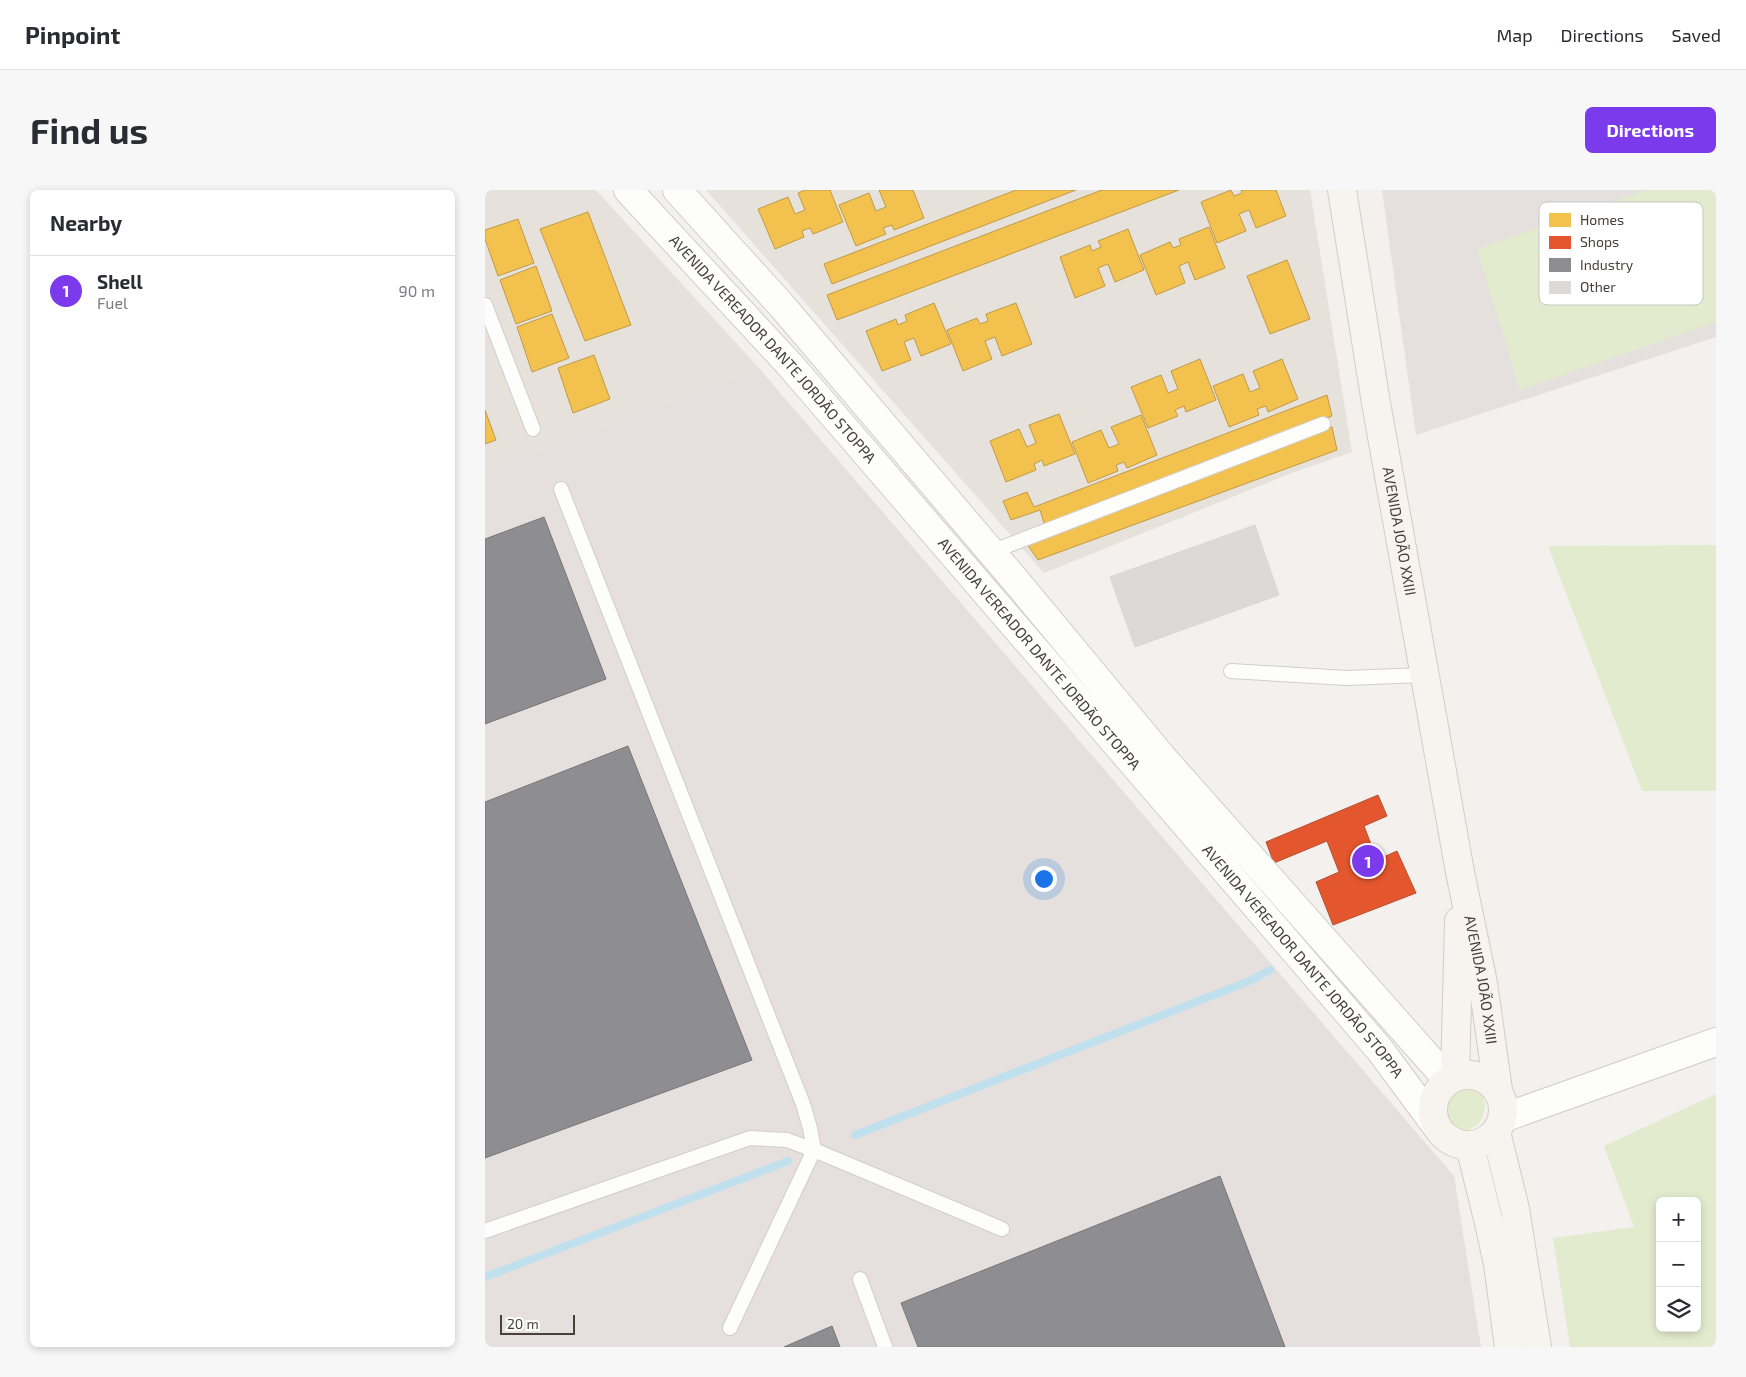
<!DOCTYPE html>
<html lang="en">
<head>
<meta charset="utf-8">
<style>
  :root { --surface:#fff; --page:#f7f7f7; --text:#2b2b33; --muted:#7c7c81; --line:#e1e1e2; --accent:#7c3aed }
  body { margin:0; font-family:"Exo 2",sans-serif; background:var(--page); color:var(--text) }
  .controls { position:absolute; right:15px; bottom:15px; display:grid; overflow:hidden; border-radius:8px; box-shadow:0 2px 8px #0003 }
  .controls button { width:45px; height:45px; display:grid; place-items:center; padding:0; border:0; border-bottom:1px solid var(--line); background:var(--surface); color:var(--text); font:25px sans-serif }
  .scale { position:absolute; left:15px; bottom:12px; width:75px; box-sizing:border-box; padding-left:5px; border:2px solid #494139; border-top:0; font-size:14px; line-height:18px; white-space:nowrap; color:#494139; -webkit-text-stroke:4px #fff; paint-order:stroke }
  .you { position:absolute; left:558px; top:688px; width:18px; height:18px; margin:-12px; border:4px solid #fff; border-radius:50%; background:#1a73e8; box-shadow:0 0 0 8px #1a73e833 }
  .badge { display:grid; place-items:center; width:32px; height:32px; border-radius:50%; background:var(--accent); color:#fff; font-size:16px; font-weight:700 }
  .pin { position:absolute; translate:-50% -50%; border:2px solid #fff; box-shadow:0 1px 5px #0006 }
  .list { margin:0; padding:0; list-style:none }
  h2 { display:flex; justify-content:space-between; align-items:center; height:65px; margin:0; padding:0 20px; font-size:21px }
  h2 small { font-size:16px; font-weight:400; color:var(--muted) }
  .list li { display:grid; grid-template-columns:32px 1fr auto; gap:15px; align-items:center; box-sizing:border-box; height:70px; padding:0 20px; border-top:1px solid var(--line) }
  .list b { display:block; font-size:19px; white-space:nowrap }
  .list p { margin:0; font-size:16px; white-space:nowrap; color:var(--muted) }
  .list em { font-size:16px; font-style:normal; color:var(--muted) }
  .icon { flex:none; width:28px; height:28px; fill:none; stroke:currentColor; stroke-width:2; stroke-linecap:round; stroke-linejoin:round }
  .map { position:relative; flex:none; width:1231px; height:1157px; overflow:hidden; border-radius:8px }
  header { display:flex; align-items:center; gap:30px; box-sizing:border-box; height:70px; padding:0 25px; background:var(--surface); border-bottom:1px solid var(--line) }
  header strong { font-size:24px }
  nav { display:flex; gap:28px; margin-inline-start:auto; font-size:18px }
  .intro { display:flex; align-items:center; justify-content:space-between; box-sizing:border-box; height:120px; padding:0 30px }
  h1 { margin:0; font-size:35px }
  .button { padding:12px 22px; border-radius:8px; background:var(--accent); color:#fff; font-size:18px; font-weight:700 }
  main { display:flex; gap:30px; padding:0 30px }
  aside { flex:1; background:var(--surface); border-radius:8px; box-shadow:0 2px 8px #0003 }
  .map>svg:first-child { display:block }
  .residential { fill:#e7e1db }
  .industrial { fill:#e5e0dd }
  .green { fill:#e3ebcf; fill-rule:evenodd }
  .homes { fill:#f2c14e; stroke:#bf9b48 }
  .shops { fill:#e4572e; stroke:#b65031 }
  .industry { fill:#8d8d92; stroke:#797677 }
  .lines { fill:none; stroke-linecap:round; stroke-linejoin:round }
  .stream { stroke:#c0e0ee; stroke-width:8 }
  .building { fill:#dcd9d6; stroke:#dbd7d3 }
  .service-casing { stroke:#d1cecb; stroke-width:16 }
  .minor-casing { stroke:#d1cecb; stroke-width:30 }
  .tertiary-casing { stroke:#d1cecb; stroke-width:30 }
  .secondary-casing { stroke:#d2ccc4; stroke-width:30 }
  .service { stroke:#fdfdfc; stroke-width:14 }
  .minor { stroke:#fdfdfc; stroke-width:28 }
  .tertiary { stroke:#fdfdfc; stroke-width:28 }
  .secondary { stroke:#f7f4f0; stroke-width:28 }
  .labels { text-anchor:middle; stroke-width:5; stroke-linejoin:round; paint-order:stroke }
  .street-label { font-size:15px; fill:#494139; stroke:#fff }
  .key { fill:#fff; stroke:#c8c6c4; stroke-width:1 }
  .key-label { font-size:14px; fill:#494139 }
</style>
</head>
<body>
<header>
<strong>Pinpoint</strong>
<nav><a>Map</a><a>Directions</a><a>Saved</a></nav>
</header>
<div class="intro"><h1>Find us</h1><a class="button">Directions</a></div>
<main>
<aside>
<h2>Nearby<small></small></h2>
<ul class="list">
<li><span class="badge">1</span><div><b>Shell</b><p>Fuel</p></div><em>90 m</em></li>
</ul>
</aside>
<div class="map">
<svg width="1231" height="1157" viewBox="0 0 1231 1157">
  <rect width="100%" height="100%" fill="#f3f0ed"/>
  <!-- residential -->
  <g class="residential">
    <polygon points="0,0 111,0 273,177 0,280"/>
    <polygon points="221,0 825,0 867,262 807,283 559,383"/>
  </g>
  <!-- industrial -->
  <g class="industrial">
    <polygon points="897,0 1231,0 1231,147 931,245"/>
    <polygon points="273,177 969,986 996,1157 0,1157 0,280"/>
  </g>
  <!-- green -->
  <g class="green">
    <polygon points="1162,0 1231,0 1231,132 1035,200 992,59"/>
    <polygon points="1231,355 1231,601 1157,601 1063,356"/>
    <path d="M977,895C981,896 986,896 990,898C1006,906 1001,931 987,938C983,940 978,940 974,940L964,933L959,922L960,907L966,900Z"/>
    <path d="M1231,904V1157H1085L1068,1048L1149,1037L1119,956ZM1175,1011H1212V1138H1175Z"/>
  </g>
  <!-- homes -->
  <g class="homes">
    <polygon points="320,0 345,0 358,32 328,44 325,38 317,41 319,47 290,59 273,19 303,7 310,24 320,20 313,3"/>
    <polygon points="394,0 428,0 439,28 409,40 407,35 398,38 401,44 371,56 354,15 384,3 391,21 401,17"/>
    <polygon points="531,0 591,0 347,94 339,74"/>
    <polygon points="617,0 694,0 352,130 342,105"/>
    <polygon points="746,0 749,6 757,3 756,0 791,0 801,26 771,38 764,20 754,24 761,41 732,53 716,12"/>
    <polygon points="103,22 146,135 100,151 55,39"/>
    <polygon points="33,29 49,73 13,86 0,49 0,40"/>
    <polygon points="724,37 740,78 710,90 703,72 694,76 700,93 671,105 655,65 685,52 688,58 696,55 694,49"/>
    <polygon points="643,39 659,80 630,92 623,74 613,78 620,96 590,108 575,67 605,55 607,61 616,57 613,51"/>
    <polygon points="802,70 825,129 785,144 762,86"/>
    <polygon points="51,76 67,121 31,134 15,90"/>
    <polygon points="449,113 466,154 436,166 429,148 419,152 426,170 397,181 381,141 411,129 413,135 422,131 420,125"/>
    <polygon points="531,113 547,154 517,166 510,147 500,151 507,169 478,181 462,140 492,128 495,134 503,131 501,124"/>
    <polygon points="67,124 84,168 47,182 32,137"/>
    <polygon points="109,165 125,209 88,223 73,178"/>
    <polygon points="715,169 731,210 701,222 699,216 690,220 693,226 663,238 646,197 676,185 683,203 693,199 686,181"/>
    <polygon points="797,169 813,209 783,222 781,216 772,219 774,225 744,237 728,196 758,184 765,202 775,198 768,181"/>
    <polygon points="842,205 847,226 560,336 555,320 526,330 518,311 542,302 549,317"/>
    <polygon points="0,220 11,250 0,254"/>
    <polygon points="574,224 590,264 559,276 557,270 549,274 551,280 521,292 505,251 534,239 542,257 551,253 544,235"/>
    <polygon points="656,225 672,265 642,278 639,272 631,275 633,281 603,293 587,252 616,240 624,258 634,254 626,237"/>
    <polygon points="847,237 852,260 553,370 540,351"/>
  </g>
  <!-- shops -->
  <polygon class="shops" points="893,605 902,626 879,636 892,670 912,661 931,703 848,735 831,692 854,682 842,651 789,673 781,652"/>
  <!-- industry -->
  <g class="industry">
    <polygon points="59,327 121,489 0,534 0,349"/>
    <polygon points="143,556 267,870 0,968 0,612"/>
    <polygon points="735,986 800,1157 433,1157 416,1113"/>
    <polygon points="347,1136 355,1157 299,1157"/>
  </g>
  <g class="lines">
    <!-- stream -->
    <g class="stream">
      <polyline points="370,945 762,792 785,780"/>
      <polyline points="0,1087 303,971"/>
    </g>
  </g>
  <!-- building -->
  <polygon class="building" points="770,335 794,405 650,457 625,387"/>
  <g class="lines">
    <!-- service casing -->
    <g class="service-casing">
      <g id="service">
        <polyline points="0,115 48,239"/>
        <polyline points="76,299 318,914 325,938 329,960 245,1138"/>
        <polyline points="506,362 838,234"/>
        <polyline points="746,481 861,488 939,485"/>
        <polyline points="0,1041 265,948 302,950 329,960 517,1039"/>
        <polyline points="375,1089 400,1157"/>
      </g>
    </g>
    <!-- minor casing -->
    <g class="minor-casing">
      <g id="minor">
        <path id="s1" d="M143,0L305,175L895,860L952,937"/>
        <polyline points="192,0 297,116 536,397 677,567 963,890"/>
      </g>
    </g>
    <!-- tertiary casing -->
    <g class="tertiary-casing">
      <polyline id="tertiary" points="1018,928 1231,852"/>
    </g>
    <!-- secondary casing -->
    <g class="secondary-casing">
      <g id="secondary">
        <path id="s2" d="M857,0L891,213L975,682L998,793L1013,900"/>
        <circle cx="983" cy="920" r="35"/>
        <polyline points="970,887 974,731"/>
        <polyline points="1011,942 1030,1019 1052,1157"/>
        <polyline points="985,956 1005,1037 1013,1074 1024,1157"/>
      </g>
    </g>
    <!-- service -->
    <use href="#service" class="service"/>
    <!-- minor -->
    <use href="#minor" class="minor"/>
    <!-- tertiary -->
    <use href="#tertiary" class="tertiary"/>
    <!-- secondary -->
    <use href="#secondary" class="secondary"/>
  </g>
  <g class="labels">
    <!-- street labels -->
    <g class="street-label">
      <text dy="5" stroke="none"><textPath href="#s1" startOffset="215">AVENIDA VEREADOR DANTE JORDÃO STOPPA</textPath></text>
      <text dy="5" stroke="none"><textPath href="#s2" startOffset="346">AVENIDA JOÃO XXIII</textPath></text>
      <text dy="5" stroke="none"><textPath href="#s1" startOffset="620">AVENIDA VEREADOR DANTE JORDÃO STOPPA</textPath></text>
      <text dy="5" stroke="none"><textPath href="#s1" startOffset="1025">AVENIDA VEREADOR DANTE JORDÃO STOPPA</textPath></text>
      <text dy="5" stroke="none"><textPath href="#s2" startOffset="802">AVENIDA JOÃO XXIII</textPath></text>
    </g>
  </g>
  <!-- legend -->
  <rect x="1054" y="12" width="164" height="103" rx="8" class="key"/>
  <rect x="1064" y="23" width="22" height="14" fill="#f2c14e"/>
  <rect x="1064" y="46" width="22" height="13" fill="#e4572e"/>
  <rect x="1064" y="68" width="22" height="14" fill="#8d8d92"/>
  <rect x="1064" y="91" width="22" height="13" fill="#dcd9d6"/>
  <g class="key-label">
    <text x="1095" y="35">Homes</text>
    <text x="1095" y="57">Shops</text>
    <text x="1095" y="80">Industry</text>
    <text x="1095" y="102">Other</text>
  </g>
</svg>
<div class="controls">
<button>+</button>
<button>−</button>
<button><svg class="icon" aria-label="layers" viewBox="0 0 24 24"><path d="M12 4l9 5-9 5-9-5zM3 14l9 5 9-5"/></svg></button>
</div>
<div class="scale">20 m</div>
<div class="you"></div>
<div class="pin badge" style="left:883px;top:671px">1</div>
</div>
</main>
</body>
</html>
